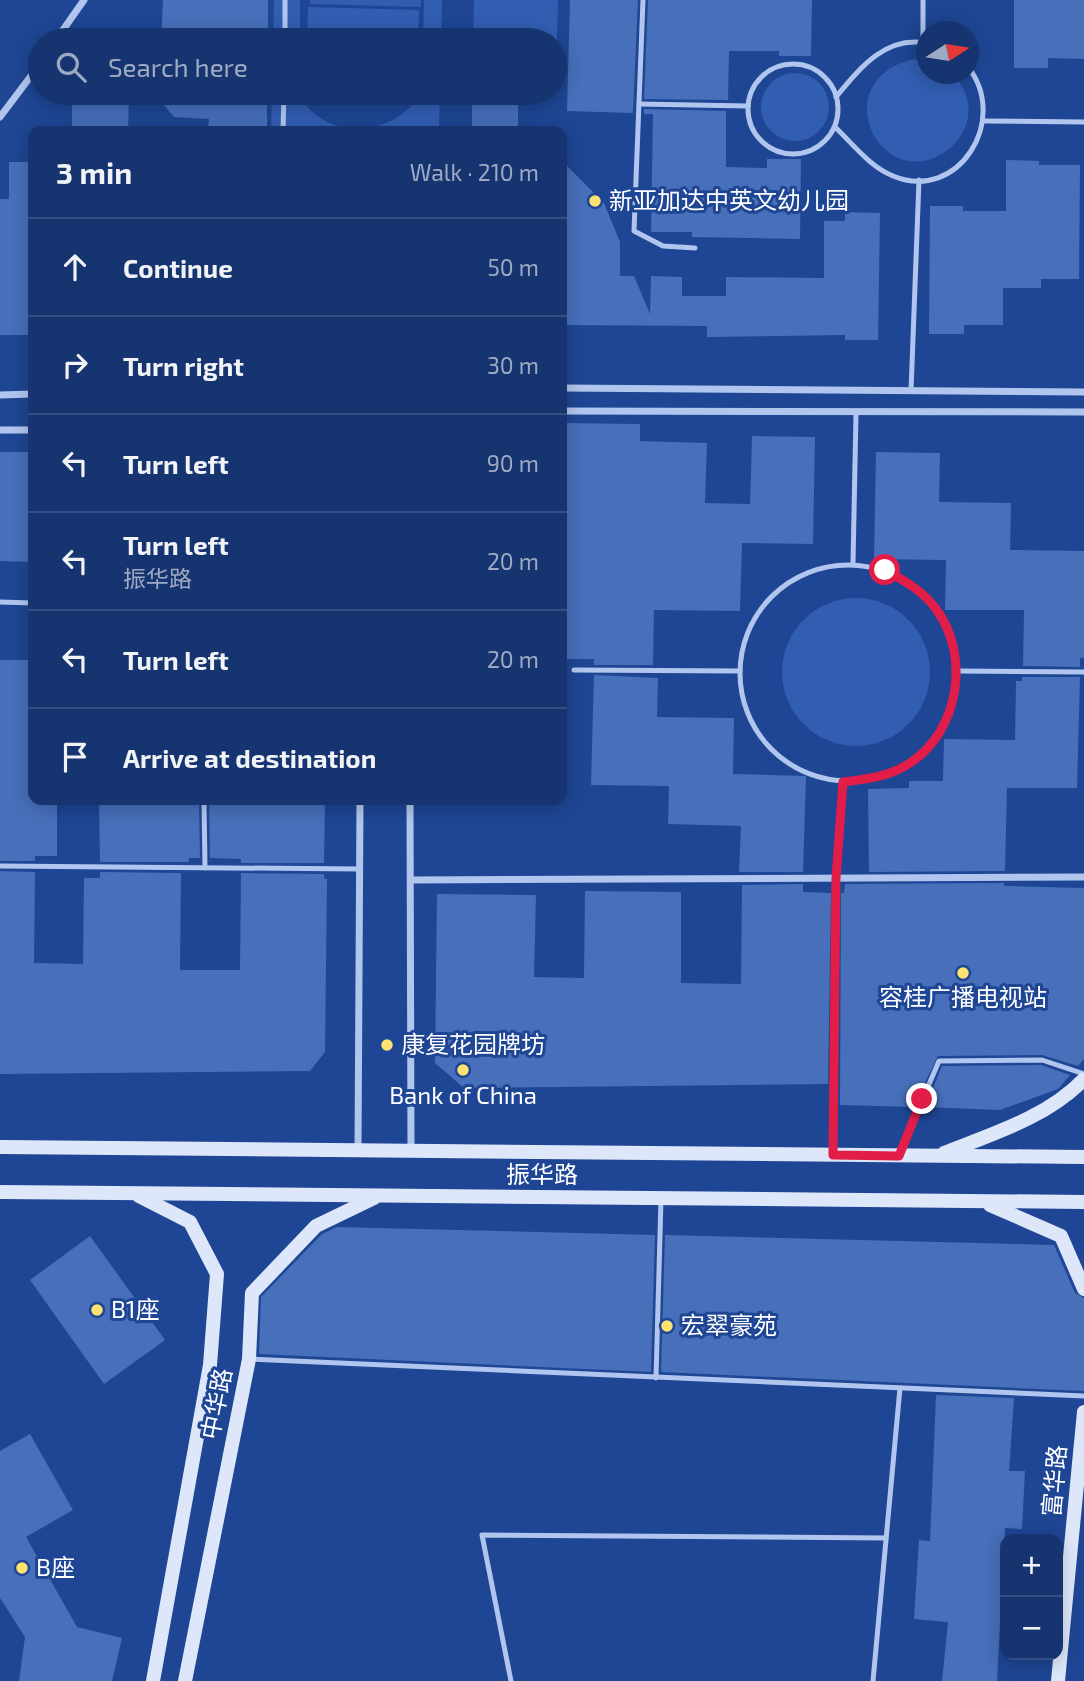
<!DOCTYPE html>
<html lang="en">
<head>
<meta charset="utf-8">
<style>
  :root { --surface:#16346f; --page:#1f3c74; --text:#f1f3f6; --muted:#9eaac3; --line:#354f82 }
  body { margin:0; font-family:"Exo 2","Noto Sans SC",sans-serif; background:var(--page); color:var(--text) }
  .controls { position:absolute; right:21px; bottom:21px; display:grid; overflow:hidden; border-radius:14px; box-shadow:0 4px 18px #0003 }
  .controls button { width:63px; height:63px; display:grid; place-items:center; padding:0; border:0; border-bottom:2px solid var(--line); background:var(--surface); color:var(--text); font:35px sans-serif }
  .compass { position:absolute; left:916px; top:21px; width:63px; height:63px; border-radius:50%; background:var(--surface); box-shadow:0 4px 18px #0003; rotate:78deg }
  .stop { position:absolute; width:21px; height:21px; margin:-16px; border:5px solid #e11d48; border-radius:50%; background:#fff }
  .stop.end { background:#e11d48; border-color:#fff; box-shadow:0 2px 7px #0008 }
  .list { margin:0; padding:0; list-style:none }
  h2 { display:flex; justify-content:space-between; align-items:center; height:91px; margin:0; padding:0 28px; font-size:30px }
  h2 small { font-size:23px; font-weight:400; color:var(--muted) }
  .list li { display:grid; grid-template-columns:46px 1fr auto; gap:21px; align-items:center; box-sizing:border-box; height:98px; padding:0 28px; border-top:2px solid var(--line) }
  .list b { display:block; font-size:26px; white-space:nowrap }
  .list p { margin:0; font-size:23px; white-space:nowrap; color:var(--muted) }
  .list em { font-size:23px; font-style:normal; color:var(--muted) }
  .icon { flex:none; width:38px; height:38px; fill:none; stroke:currentColor; stroke-width:2; stroke-linecap:round; stroke-linejoin:round }
  .map { position:relative; flex:none; width:1084px; height:1681px; overflow:hidden }
  .search { position:absolute; background:var(--surface); box-shadow:0 4px 18px #0003; left:28px; top:28px; width:539px; height:77px; display:flex; align-items:center; gap:18px; box-sizing:border-box; padding:0 24px; border-radius:38px; color:var(--muted); font-size:26px }
  .panel { position:absolute; background:var(--surface); box-shadow:0 4px 18px #0003; left:28px; top:126px; width:539px; height:679px; border-radius:14px }
  .map>svg:first-child { display:block }
  .green { fill:#325eb2 }
  .building { fill:#476fba }
  .lines { fill:none; stroke-linecap:round; stroke-linejoin:round }
  .lane { stroke:#b1c6ee; stroke-width:5 }
  .street { stroke:#b1c6ee; stroke-width:7 }
  .secondary { stroke:#dee7fa; stroke-width:14 }
  .route { stroke:#e11d48; stroke-width:9 }
  .poi-dot { fill:#fde271; stroke:#1e4694; stroke-width:2.5 }
  .labels { text-anchor:middle; stroke-width:6; stroke-linejoin:round; paint-order:stroke }
  .poi-label { font-size:24px; fill:#fff; stroke:#1e4694; text-anchor:start }
  .street-label { font-size:24px; fill:#fff; stroke:#1e4694 }
</style>
</head>
<body>
<div class="map">
<svg width="1084" height="1681" viewBox="0 0 1084 1681">
  <rect width="100%" height="100%" fill="#1e4694"/>
  <!-- green -->
  <g class="green">
    <polygon points="274,0 300,0 300,40 273,40"/>
    <polygon points="310,0 421,0 421,7 310,4"/>
    <polygon points="424,0 442,0 441,40 423,40"/>
    <polygon points="474,0 558,0 556,70 555,40 473,40"/>
    <polygon points="308,7 419,10 418,40 307,40"/>
    <path d="M915,59L926,61V74H952C1005,126 918,199 876,139C868,127 865,111 868,98C875,75 892,64 915,59Z"/>
    <circle cx="795" cy="107" r="34"/>
    <path d="M272,93H299C317,134 375,139 407,110C413,106 417,98 421,93H440L439,131H271Z"/>
    <circle cx="856" cy="672" r="74"/>
  </g>
  <!-- building -->
  <g class="building">
    <polygon points="163,0 268,0 268,40 161,40"/>
    <polygon points="570,0 638,0 633,113 567,111"/>
    <polygon points="648,0 812,0 811,56 779,56 779,51 729,51 728,100 644,99"/>
    <polygon points="1014,0 1084,0 1084,59 1048,58 1048,68 1014,68"/>
    <polygon points="72,93 129,93 128,131 72,131"/>
    <polygon points="154,93 267,93 267,131 208,131 209,119 174,117"/>
    <rect x="472" y="93" width="46" height="38"/>
    <polygon points="644,109 726,111 726,167 767,168 767,159 801,159 800,239 692,237 692,232 651,232 653,114 644,114"/>
    <polygon points="1006,160 1039,161 1039,165 1080,165 1079,279 1041,279 1041,288 1003,288 1003,325 964,325 964,334 929,334 930,206 963,206 963,211 1006,211"/>
    <polygon points="562,161 604,203 620,242 620,276 634,276 650,314 651,276 682,277 682,296 726,296 726,277 824,278 824,221 845,221 845,212 880,213 878,340 845,340 845,335 707,337 707,326 564,325"/>
    <polygon points="9,162 33,162 33,335 0,335 0,199 9,199"/>
    <polygon points="562,423 640,424 640,441 707,443 705,503 750,504 752,436 815,437 813,544 742,543 740,611 654,610 653,665 594,665 594,659 562,659"/>
    <polygon points="0,452 33,452 33,562 0,561"/>
    <polygon points="876,452 940,453 939,502 1011,503 1010,550 1084,551 1084,658 1080,658 1080,667 1023,666 1024,610 945,610 946,560 874,559"/>
    <polygon points="0,660 33,660 33,800 57,800 57,856 35,856 35,861 0,861"/>
    <polygon points="594,675 658,678 657,717 734,718 733,774 806,776 803,872 739,872 741,826 668,824 669,786 591,785"/>
    <polygon points="1022,677 1080,677 1077,788 1007,788 1005,871 869,872 868,789 909,788 909,781 943,781 944,739 1015,740 1016,681 1022,681"/>
    <polygon points="99,800 199,800 200,858 189,858 189,862 100,862"/>
    <polygon points="209,800 325,800 324,863 241,863 241,859 210,858"/>
    <polygon points="0,871 35,872 34,963 83,964 84,878 100,878 100,872 181,873 180,970 240,970 241,873 324,874 324,879 327,879 325,1052 310,1071 0,1074"/>
    <polygon points="1004,883 1004,886 1084,888 1084,1059 1078,1066 1042,1055 938,1056 913,1107 840,1105 841,893 844,893 845,884"/>
    <polygon points="803,884 803,892 831,893 828,1084 464,1088 435,1063 437,894 536,895 534,977 584,978 585,891 681,892 681,983 741,984 742,885"/>
    <polygon points="1041,1065 1070,1075 1058,1089 1000,1110 925,1107 942,1066"/>
    <polygon points="337,1227 655,1235 651,1372 259,1354 261,1297 322,1234"/>
    <polygon points="665,1235 1054,1245 1075,1293 1084,1298 1084,1391 661,1372"/>
    <polygon points="90,1236 165,1340 104,1384 30,1280"/>
    <polygon points="936,1395 1014,1398 1009,1471 1025,1471 1022,1529 1005,1528 997,1681 942,1681 948,1622 914,1619 919,1540 930,1541"/>
    <polygon points="30,1434 73,1510 26,1537 77,1627 122,1638 112,1681 19,1681 25,1637 0,1598 0,1451"/>
  </g>
  <g class="lines">
    <!-- lane -->
    <g class="lane">
      <polyline points="643,0 634,231 663,246 695,248"/>
      <polyline points="285,40 285,0"/>
      <polyline points="923,42 923,0"/>
      <circle cx="793" cy="109" r="45"/>
      <path d="M836,97C860,68 885,36 926,43"/>
      <polyline points="639,104 748,106"/>
      <polyline points="985,121 1084,122"/>
      <path d="M835,127C853,144 869,166 893,176C958,203 1010,120 968,67"/>
      <polyline points="283,131 284,93"/>
      <polyline points="911,391 919,180"/>
      <polyline points="853,563 856,414"/>
      <circle cx="848" cy="673" r="108"/>
      <polyline points="0,602 33,603"/>
      <polyline points="574,670 740,671"/>
      <polyline points="957,671 1084,672"/>
      <polyline points="204,800 205,868"/>
      <polyline points="0,866 360,869"/>
      <polyline points="833,1152 836,878 843,782"/>
      <polyline points="899,1154 939,1061 1042,1060 1084,1074"/>
      <polyline points="251,1359 1084,1396"/>
      <polyline points="656,1378 661,1199"/>
      <polyline points="511,1681 482,1535 886,1538"/>
      <polyline points="873,1681 900,1388"/>
    </g>
    <!-- street -->
    <g class="street">
      <polyline points="56,40 84,0"/>
      <polyline points="0,117 40,64"/>
      <polyline points="562,388 1084,392"/>
      <polyline points="0,395 33,394"/>
      <polyline points="562,411 1084,412"/>
      <polyline points="0,430 33,430"/>
      <polyline points="410,800 411,1150"/>
      <polyline points="411,880 1084,877"/>
      <polyline points="358,1150 360,800"/>
    </g>
    <!-- secondary -->
    <g class="secondary">
      <polyline points="0,1147 1084,1157"/>
      <path d="M944,1153C992,1134 1048,1117 1084,1079"/>
      <polyline points="0,1192 1084,1202"/>
      <polyline points="139,1196 190,1222 217,1274 210,1365 153,1681"/>
      <polyline points="990,1205 1061,1236 1084,1289"/>
      <polyline points="185,1681 249,1359 252,1293 316,1226 374,1198"/>
      <polyline points="1058,1681 1084,1412"/>
    </g>
  </g>
  <g class="lines">
    <!-- route -->
    <path class="route" d="M885,570C905,581 923,591 936,609C971,656 959,731 910,763C889,777 867,779 843,782L836,878L833,1155L899,1156L922,1099"/>
  </g>
  <!-- markers -->
  <g class="poi-dot">
    <circle cx="595" cy="201" r="7"/>
    <circle cx="963" cy="973" r="7"/>
    <circle cx="387" cy="1045" r="7"/>
    <circle cx="463" cy="1070" r="7"/>
    <circle cx="97" cy="1310" r="7"/>
    <circle cx="667" cy="1326" r="7"/>
    <circle cx="22" cy="1568" r="7"/>
  </g>
  <g class="labels">
    <!-- poi labels -->
    <g class="poi-label">
      <text x="609" y="209">新亚加达中英文幼儿园</text>
      <text x="963" y="1006" text-anchor="middle">容桂广播电视站</text>
      <text x="401" y="1053">康复花园牌坊</text>
      <text x="463" y="1104" text-anchor="middle">Bank of China</text>
      <text x="111" y="1318">B1座</text>
      <text x="681" y="1334">宏翠豪苑</text>
      <text x="36" y="1576">B座</text>
    </g>
    <!-- street labels -->
    <g class="street-label">
      <text x="542" y="1183">振华路</text>
      <text transform="translate(217 1404) rotate(-79)" y="8">中华路</text>
      <text transform="translate(1055 1481) rotate(-85)" y="8">富华路</text>
    </g>
  </g>
</svg>
<div class="controls">
<button>+</button>
<button>−</button>
</div>
<svg class="compass" viewBox="-18 -18 36 36"><path d="M0-13l5 13h-10z" fill="#e53935"/><path d="M0 13l5-13h-10z" fill="#9eaac3"/></svg>
<div class="stop" style="left:885px;top:570px"></div>
<div class="stop end" style="left:922px;top:1099px"></div>
<div class="search"><svg class="icon" aria-label="search" viewBox="0 0 24 24"><circle cx="10" cy="10" r="6"/><path d="M15 15l6 6"/></svg>Search here</div>
<section class="panel">
<h2>3 min<small>Walk · 210 m</small></h2>
<ul class="list">
<li><svg class="icon" aria-label="ahead" viewBox="0 0 24 24"><path d="M12 20V5M6 11l6-6 6 6"/></svg><div><b>Continue</b></div><em>50 m</em></li>
<li><svg class="icon" aria-label="right" viewBox="0 0 24 24"><path d="M7 20v-9h11M14 6l5 5-5 5"/></svg><div><b>Turn right</b></div><em>30 m</em></li>
<li><svg class="icon" aria-label="left" viewBox="0 0 24 24"><path d="M17 20v-9H6M10 6l-5 5 5 5"/></svg><div><b>Turn left</b></div><em>90 m</em></li>
<li><svg class="icon" aria-label="left" viewBox="0 0 24 24"><path d="M17 20v-9H6M10 6l-5 5 5 5"/></svg><div><b>Turn left</b><p>振华路</p></div><em>20 m</em></li>
<li><svg class="icon" aria-label="left" viewBox="0 0 24 24"><path d="M17 20v-9H6M10 6l-5 5 5 5"/></svg><div><b>Turn left</b></div><em>20 m</em></li>
<li><svg class="icon" aria-label="arrive" viewBox="0 0 24 24"><path d="M6 21V4h12l-3 4 3 4H6"/></svg><div><b>Arrive at destination</b></div></li>
</ul>
</section>
</div>
</body>
</html>
